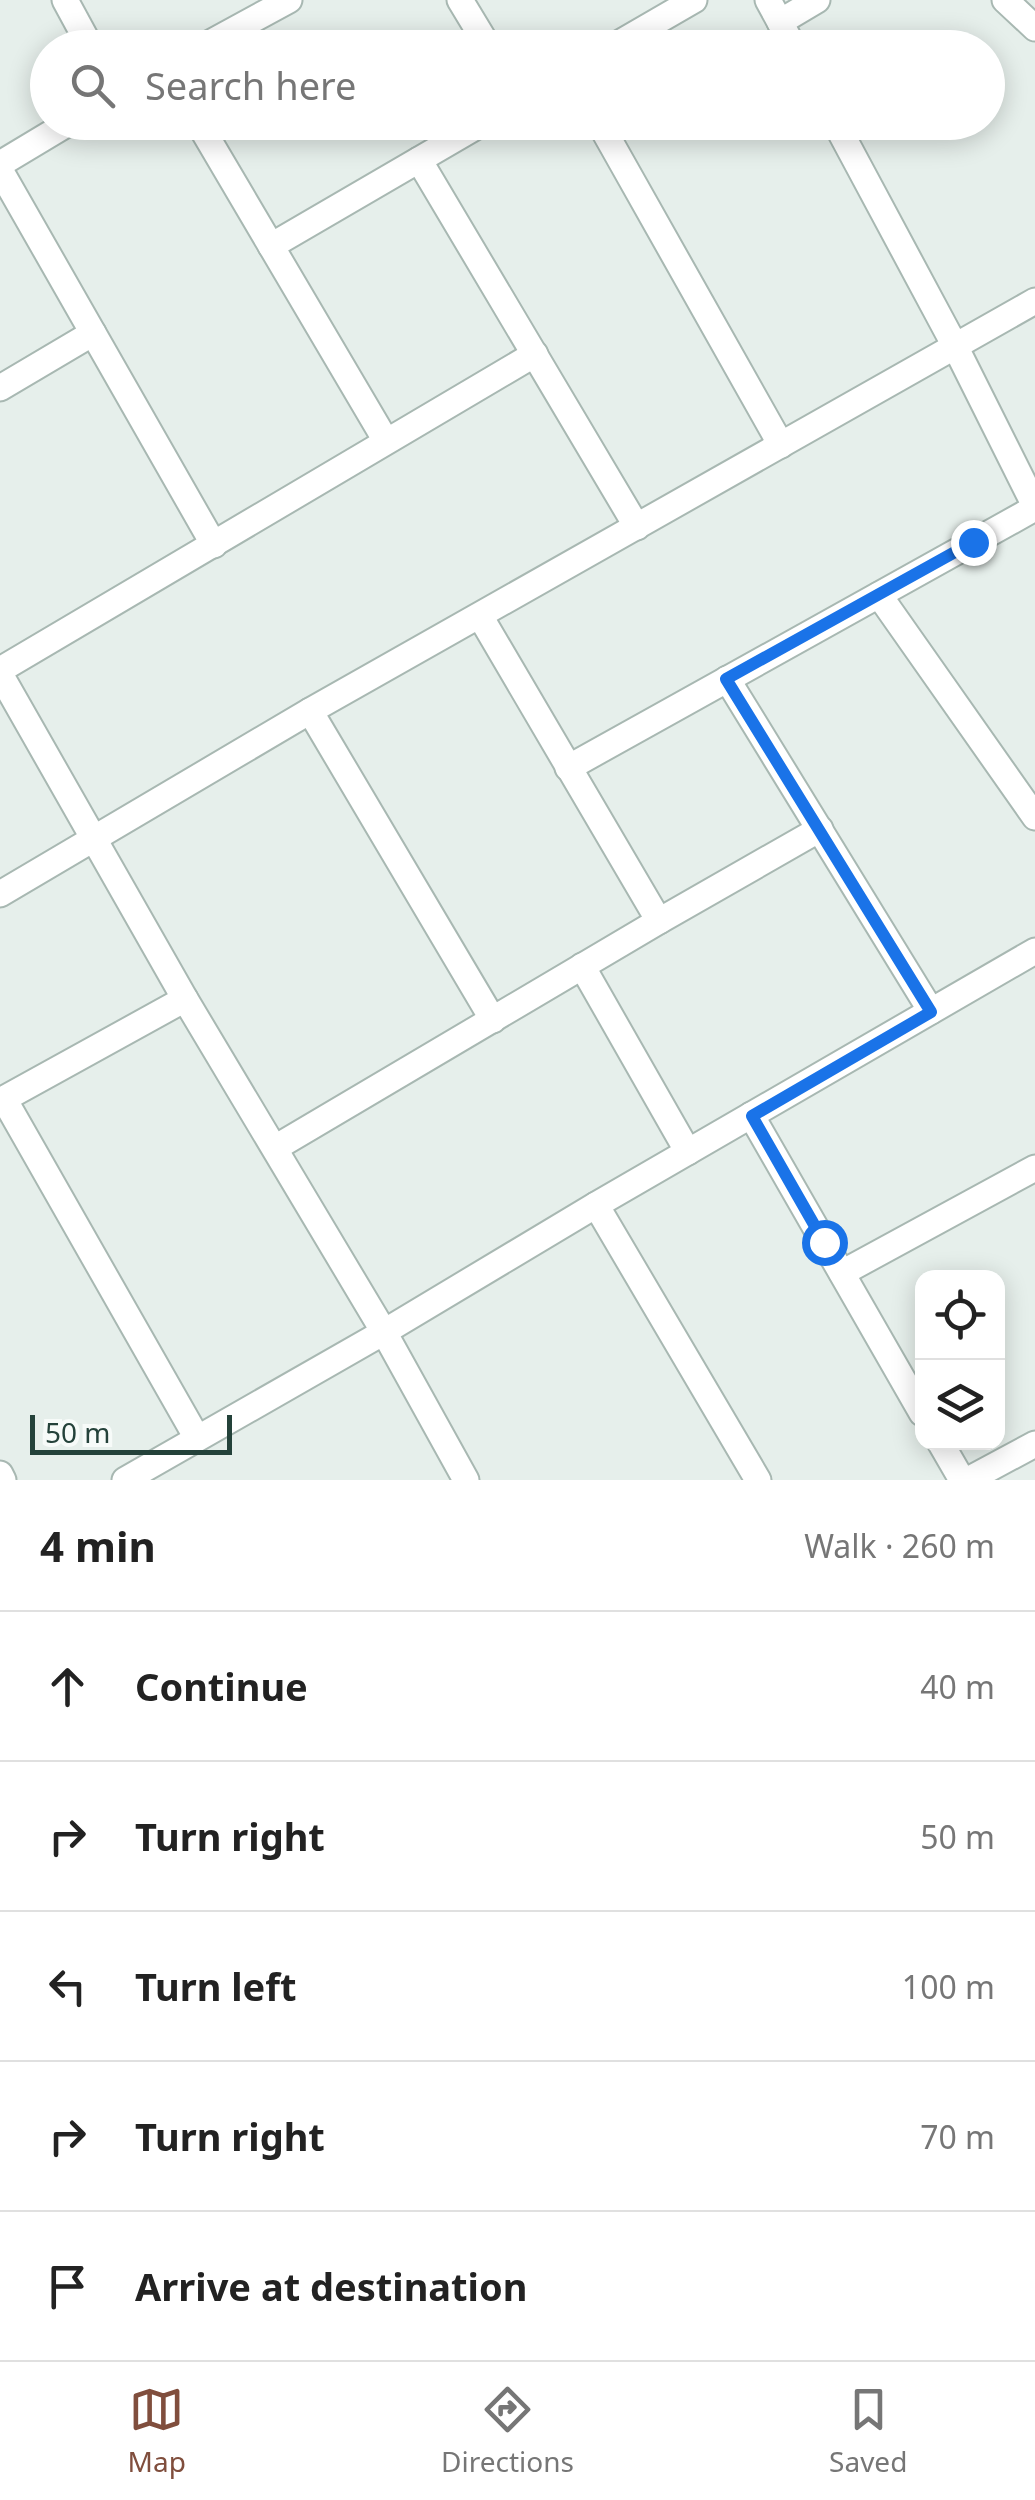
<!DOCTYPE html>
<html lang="en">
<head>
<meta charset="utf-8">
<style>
  :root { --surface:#fff; --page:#f2f2f2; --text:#222; --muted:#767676; --line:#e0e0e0; --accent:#804e3d }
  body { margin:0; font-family:"Noto Sans",sans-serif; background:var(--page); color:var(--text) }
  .controls { position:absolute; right:30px; bottom:30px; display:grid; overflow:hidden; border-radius:20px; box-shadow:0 5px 25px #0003 }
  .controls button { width:90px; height:90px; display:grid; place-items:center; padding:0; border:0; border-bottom:2px solid var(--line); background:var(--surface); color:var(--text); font:50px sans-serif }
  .scale { position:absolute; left:30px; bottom:25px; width:202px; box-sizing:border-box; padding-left:10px; border:5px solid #24423a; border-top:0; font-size:28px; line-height:35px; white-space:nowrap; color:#24423a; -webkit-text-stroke:8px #f7fbf9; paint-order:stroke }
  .stop { position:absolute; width:30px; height:30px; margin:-22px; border:8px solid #1a73e8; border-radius:50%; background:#fff }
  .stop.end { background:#1a73e8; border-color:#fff; box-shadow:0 2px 10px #0008 }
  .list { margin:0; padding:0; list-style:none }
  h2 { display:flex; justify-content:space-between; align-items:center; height:130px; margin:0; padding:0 40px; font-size:42px }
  h2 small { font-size:32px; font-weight:400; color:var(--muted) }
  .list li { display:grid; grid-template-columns:65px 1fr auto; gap:30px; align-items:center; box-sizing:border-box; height:150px; padding:0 40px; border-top:2px solid var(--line) }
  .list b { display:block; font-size:38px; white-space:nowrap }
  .list em { font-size:32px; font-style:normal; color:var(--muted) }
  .icon { flex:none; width:55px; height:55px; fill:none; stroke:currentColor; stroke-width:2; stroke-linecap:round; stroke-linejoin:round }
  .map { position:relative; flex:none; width:1035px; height:1480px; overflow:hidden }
  .search { position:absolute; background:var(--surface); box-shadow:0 5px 25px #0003; left:30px; right:30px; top:30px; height:110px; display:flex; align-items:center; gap:25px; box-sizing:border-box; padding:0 35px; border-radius:55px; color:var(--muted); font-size:38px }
  .sheet { height:880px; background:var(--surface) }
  nav { display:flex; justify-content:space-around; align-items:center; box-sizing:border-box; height:140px; border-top:2px solid var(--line); background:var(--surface); font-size:28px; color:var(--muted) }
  nav a { display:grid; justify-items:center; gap:5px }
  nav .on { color:var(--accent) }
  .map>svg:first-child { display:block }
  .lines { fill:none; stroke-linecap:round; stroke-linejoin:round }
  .minor-casing { stroke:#a8b8b2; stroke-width:29 }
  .minor { stroke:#fff; stroke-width:25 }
  .route { stroke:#1a73e8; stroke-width:12 }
</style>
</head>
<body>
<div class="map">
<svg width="1035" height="1480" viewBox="0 0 1035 1480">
  <rect width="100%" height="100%" fill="#e6efeb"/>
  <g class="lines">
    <!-- minor casing -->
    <g class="minor-casing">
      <g id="minor">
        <polyline points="65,0 91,48"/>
        <polyline points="460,0 489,48"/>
        <polyline points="768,0 794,48"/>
        <polyline points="1005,0 1035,28"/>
        <polyline points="780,22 817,0"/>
        <polyline points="201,48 289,0"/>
        <polyline points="611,48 694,0"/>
        <polyline points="198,122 386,441"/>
        <polyline points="599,122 781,445"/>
        <polyline points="835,122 955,346 1035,506"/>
        <polyline points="419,160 637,527"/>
        <polyline points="0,164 70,122"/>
        <polyline points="0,170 214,545"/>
        <polyline points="271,246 484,122"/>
        <polyline points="0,388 93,333"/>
        <polyline points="879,595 1035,817"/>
        <polyline points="480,616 659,921"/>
        <polyline points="0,670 535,354"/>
        <polyline points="0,674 185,999 384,1332 466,1480"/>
        <polyline points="727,679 931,1011"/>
        <polyline points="310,711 493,1020"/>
        <polyline points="568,768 1035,508"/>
        <polyline points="0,894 310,711 1035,301"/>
        <polyline points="582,966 688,1152"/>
        <polyline points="4,1099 197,1438"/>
        <polyline points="0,1101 185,999"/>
        <polyline points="751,1115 922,1413"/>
        <polyline points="275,1148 659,921 820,829"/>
        <polyline points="596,1205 758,1480"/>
        <polyline points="842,1273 1035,1168"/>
        <polyline points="940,1442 962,1480"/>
        <polyline points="0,1474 3,1480"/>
        <polyline points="125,1480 384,1332 596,1205 1035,951"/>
        <polyline points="968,1480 1035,1444"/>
      </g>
    </g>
    <!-- minor -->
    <use href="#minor" class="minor"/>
  </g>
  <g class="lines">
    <!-- route -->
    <polyline class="route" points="824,1242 752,1116 931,1012 726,679 973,542"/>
  </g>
</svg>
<div class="controls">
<button><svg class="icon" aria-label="locate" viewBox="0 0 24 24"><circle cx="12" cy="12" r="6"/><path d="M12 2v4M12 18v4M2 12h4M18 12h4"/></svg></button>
<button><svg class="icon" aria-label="layers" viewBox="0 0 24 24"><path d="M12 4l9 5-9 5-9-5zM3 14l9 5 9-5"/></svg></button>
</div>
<div class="scale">50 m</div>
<div class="stop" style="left:824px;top:1242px"></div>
<div class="stop end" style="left:973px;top:542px"></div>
<div class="search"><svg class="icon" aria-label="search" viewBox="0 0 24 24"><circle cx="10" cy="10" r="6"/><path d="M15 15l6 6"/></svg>Search here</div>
</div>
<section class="sheet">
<h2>4 min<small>Walk · 260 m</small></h2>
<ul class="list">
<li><svg class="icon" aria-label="ahead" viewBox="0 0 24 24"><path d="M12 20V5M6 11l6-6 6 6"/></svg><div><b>Continue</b></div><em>40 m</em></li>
<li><svg class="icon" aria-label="right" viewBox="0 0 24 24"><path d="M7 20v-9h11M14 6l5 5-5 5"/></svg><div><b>Turn right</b></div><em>50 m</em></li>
<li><svg class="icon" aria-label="left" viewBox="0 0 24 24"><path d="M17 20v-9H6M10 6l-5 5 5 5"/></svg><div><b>Turn left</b></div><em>100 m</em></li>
<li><svg class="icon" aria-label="right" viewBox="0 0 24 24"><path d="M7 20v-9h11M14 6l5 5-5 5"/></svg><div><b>Turn right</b></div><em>70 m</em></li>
<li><svg class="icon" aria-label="arrive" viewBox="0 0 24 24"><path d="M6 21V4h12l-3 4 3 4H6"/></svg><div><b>Arrive at destination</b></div></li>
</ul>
</section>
<nav>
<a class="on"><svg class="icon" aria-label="map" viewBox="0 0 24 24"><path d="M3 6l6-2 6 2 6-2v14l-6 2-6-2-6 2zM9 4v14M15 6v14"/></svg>Map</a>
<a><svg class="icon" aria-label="directions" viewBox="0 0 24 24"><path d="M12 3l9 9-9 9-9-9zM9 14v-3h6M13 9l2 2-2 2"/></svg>Directions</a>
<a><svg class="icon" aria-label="saved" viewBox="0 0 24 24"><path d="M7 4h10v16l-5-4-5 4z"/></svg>Saved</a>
</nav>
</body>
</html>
